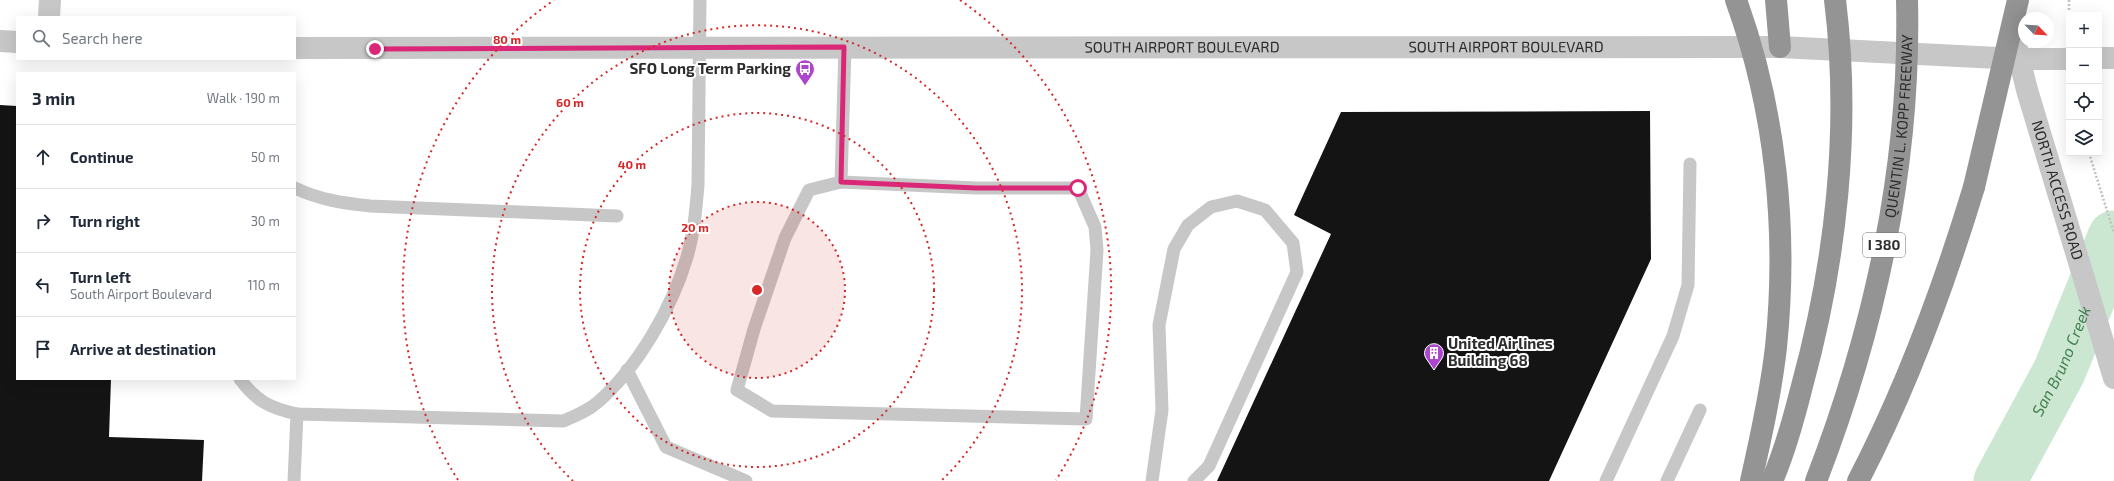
<!DOCTYPE html>
<html lang="en">
<head>
<meta charset="utf-8">
<style>
  :root { --surface:#fff; --page:#f2f2f3; --text:#1f2937; --muted:#747a83; --line:#e0e1e3 }
  body { margin:0; font-family:"Exo 2",sans-serif; background:var(--page); color:var(--text) }
  .controls { position:absolute; right:12px; top:12px; display:grid; overflow:hidden; border-radius:0px; box-shadow:0 4px 16px #0002 }
  .controls button { width:36px; height:36px; display:grid; place-items:center; padding:0; border:0; border-bottom:1px solid var(--line); background:var(--surface); color:var(--text); font:20px sans-serif }
  .compass { position:absolute; left:2018px; top:12px; width:36px; height:36px; border-radius:50%; background:var(--surface); box-shadow:0 4px 16px #0002; rotate:115deg }
  .stop { position:absolute; width:12px; height:12px; margin:-9px; border:3px solid #db2777; border-radius:50%; background:#fff }
  .stop.end { background:#db2777; border-color:#fff; box-shadow:0 1px 4px #0008 }
  .list { margin:0; padding:0; list-style:none }
  h2 { display:flex; justify-content:space-between; align-items:center; height:52px; margin:0; padding:0 16px; font-size:17px }
  h2 small { font-size:13px; font-weight:400; color:var(--muted) }
  .list li { display:grid; grid-template-columns:26px 1fr auto; gap:12px; align-items:center; box-sizing:border-box; height:64px; padding:0 16px; border-top:1px solid var(--line) }
  .list b { display:block; font-size:15px; white-space:nowrap }
  .list p { margin:0; font-size:13px; white-space:nowrap; color:var(--muted) }
  .list em { font-size:13px; font-style:normal; color:var(--muted) }
  .icon { flex:none; width:22px; height:22px; fill:none; stroke:currentColor; stroke-width:2; stroke-linecap:round; stroke-linejoin:round }
  .map { position:relative; flex:none; width:2114px; height:481px; overflow:hidden }
  .search { position:absolute; background:var(--surface); box-shadow:0 4px 16px #0002; left:16px; top:16px; width:280px; height:44px; display:flex; align-items:center; gap:10px; box-sizing:border-box; padding:0 14px; border-radius:0px; color:var(--muted); font-size:15px }
  .panel { position:absolute; background:var(--surface); box-shadow:0 4px 16px #0002; left:16px; top:72px; width:280px; height:308px; border-radius:0px }
  .map>svg:first-child { display:block }
  .lines { fill:none; stroke-linecap:round; stroke-linejoin:round }
  .river { stroke:#cbe7d1; stroke-width:53 }
  .building { fill:#141414 }
  .path { stroke:#c1c1c1; stroke-width:2.5; stroke-dasharray:2 2; stroke-linecap:butt }
  .service { stroke:#c7c7c7; stroke-width:13 }
  .minor { stroke:#c7c7c7; stroke-width:22 }
  .tertiary { stroke:#c7c7c7; stroke-width:22 }
  .motorway { stroke:#949494; stroke-width:22 }
  .motorway-bridge { stroke:#949494; stroke-width:22 }
  .route { stroke:#db2777; stroke-width:5 }
  .ring { fill:none; stroke:#d62828; stroke-width:2; stroke-dasharray:2 4 }
  .labels { text-anchor:middle; stroke-width:4; stroke-linejoin:round; paint-order:stroke }
  .shield { fill:#fff; stroke:#6c6c6c; stroke-width:1 }
  .shield-label { font-size:14px; font-weight:bold; fill:#2d2d2d }
  .street-label { font-size:15px; fill:#2d2d2d; stroke:#fff }
  .poi-label { font-size:15px; font-weight:bold; fill:#2d2d2d; stroke:#fff; text-anchor:end }
  .water-label { font-size:16px; font-style:italic; fill:#437f50; stroke:#fff }
  .centre { fill:#d62828; stroke:#fff; stroke-width:2 }
  .ring-label { font-size:12px; text-anchor:middle; font-weight:bold; fill:#d62828; stroke:#fff; stroke-width:4; stroke-linejoin:round; paint-order:stroke }
</style>
</head>
<body>
<div class="map">
<svg width="2114" height="481" viewBox="0 0 2114 481">
  <rect width="100%" height="100%" fill="#fff"/>
  <g class="lines">
    <!-- river -->
    <path class="river" id="s1" d="M2000,481L2059,372L2114,237"/>
  </g>
  <!-- building -->
  <g class="building">
    <polygon points="0,105 17,106 17,379 111,379 109,437 204,440 202,481 0,481"/>
    <polygon points="1650,111 1651,259 1549,481 1217,481 1331,234 1294,215 1341,112"/>
  </g>
  <g class="lines">
    <!-- path -->
    <g class="path">
      <polyline points="2069,0 2069,15"/>
      <polyline points="2089,153 2114,233"/>
    </g>
    <!-- service -->
    <g class="service">
      <polygon points="841,182 976,188 1078,188 1095,227 1097,250 1086,419 772,411 737,390 754,329 785,238 809,190"/>
      <polyline points="841,182 845,47"/>
      <path d="M295,188C320,200 343,203 370,206L617,216"/>
      <polyline points="627,370 666,447 746,481"/>
      <path d="M240,379C256,401 270,408 297,414L563,421C575,416 588,411 598,402C638,367 672,308 687,257C694,233 696,209 698,185L700,0"/>
      <polyline points="294,481 297,414"/>
      <polyline points="1152,481 1162,410 1159,325 1174,249 1188,225 1211,207 1237,201 1265,210 1293,243 1297,272 1209,466 1194,481"/>
      <polyline points="1606,481 1673,336 1688,285 1690,164"/>
      <polyline points="1667,481 1700,410"/>
    </g>
    <!-- minor -->
    <polyline class="minor" points="49,17 50,0"/>
    <!-- tertiary -->
    <g class="tertiary">
      <polyline points="0,41 17,42"/>
      <path id="s2" d="M2016,45L2027,90L2114,378"/>
      <path id="s3" d="M295,48L1780,47L2018,59H2069"/>
      <polyline points="2099,58 2114,58"/>
    </g>
    <!-- motorway -->
    <g class="motorway">
      <polyline points="1776,0 1780,47"/>
      <path d="M1858,481C1907,387 1943,289 1974,187"/>
    </g>
    <!-- motorway-bridge -->
    <g class="motorway-bridge">
      <path d="M1736,0C1776,110 1788,231 1776,347C1771,392 1761,437 1751,481"/>
      <polyline points="1974,187 2018,0"/>
      <path d="M1772,481C1785,451 1794,418 1802,386C1836,262 1851,128 1835,0"/>
      <path id="s4" d="M1816,481C1875,329 1911,163 1907,0"/>
    </g>
  </g>
  <g class="lines">
    <!-- route -->
    <polyline class="route" points="375,49 844,47 841,182 976,188 1078,188"/>
  </g>
  <!-- distance rings -->
  <circle cx="757" cy="290" r="88" fill="#d62828" fill-opacity=".12"/>
  <g class="ring">
    <circle cx="757" cy="290" r="88"/>
    <circle cx="757" cy="290" r="177"/>
    <path d="M573 481A265 265 0 1 1 941 481"/>
    <path d="M458 480A354 354 0 0 1 554 0M960 0A354 354 0 0 1 1056 480"/>
  </g>
  <!-- icons -->
  <defs>
    <g id="bus-pin" transform="scale(1)"><path d="M0 17L-7.5 6A9.5 9.5 0 1 1 7.5 6Z" fill="#ac46ce" stroke="#fff"/><path d="M-5-6H5V4H4V6H2V4H-2V6H-4V4H-5ZM-3.5-4V0h7V-4ZM-3.5 1.2v1.5H-2V1.2ZM2 1.2v1.5H3.5V1.2Z" fill="#fff"/></g>
    <g id="building-pin" transform="scale(1)"><path d="M0 17L-7.5 6A9.5 9.5 0 1 1 7.5 6Z" fill="#ac46ce" stroke="#fff"/><path d="M-4-6H4V6H1V3H-1V6H-4ZM-2.5-4.3h1.7v1.8h-1.7ZM.8-4.3h1.7v1.8H.8ZM-2.5-1h1.7V.8h-1.7ZM.8-1h1.7V.8H.8Z" fill="#fff"/></g>
  </defs>
  <g fill-rule="evenodd">
    <use href="#bus-pin" x="805" y="69"/>
    <use href="#building-pin" x="1434" y="353"/>
  </g>
  <g class="labels">
    <!-- shield labels -->
    <rect class="shield" x="1863" y="233" width="42" height="24" rx="3"/>
    <g class="shield-label">
      <text x="1884" y="250">I 380</text>
    </g>
    <!-- street labels -->
    <g class="street-label">
      <text dy="5" stroke="none"><textPath href="#s3" startOffset="887">SOUTH AIRPORT BOULEVARD</textPath></text>
      <text dy="5" stroke="none"><textPath href="#s3" startOffset="1211">SOUTH AIRPORT BOULEVARD</textPath></text>
      <text dy="5" stroke="none"><textPath href="#s4" startOffset="366">QUENTIN L. KOPP FREEWAY</textPath></text>
      <text dy="5" stroke="none"><textPath href="#s2" startOffset="151">NORTH ACCESS ROAD</textPath></text>
    </g>
    <!-- poi labels -->
    <g class="poi-label">
      <text x="791" y="74">SFO Long Term Parking</text>
      <text x="1448" y="349" text-anchor="start">United Airlines<tspan x="1448" dy="17">Building 68</tspan></text>
    </g>
    <!-- water labels -->
    <g class="water-label">
      <text dy="6" stroke="none"><textPath href="#s1" startOffset="135">San Bruno Creek</textPath></text>
    </g>
  </g>
  <circle cx="757" cy="290" r="6" class="centre"/>
  <g class="ring-label">
    <text x="507" y="44">80 m</text>
    <text x="570" y="107">60 m</text>
    <text x="632" y="169">40 m</text>
    <text x="695" y="232">20 m</text>
  </g>
</svg>
<div class="controls">
<button>+</button>
<button>−</button>
<button><svg class="icon" aria-label="locate" viewBox="0 0 24 24"><circle cx="12" cy="12" r="6"/><path d="M12 2v4M12 18v4M2 12h4M18 12h4"/></svg></button>
<button><svg class="icon" aria-label="layers" viewBox="0 0 24 24"><path d="M12 4l9 5-9 5-9-5zM3 14l9 5 9-5"/></svg></button>
</div>
<svg class="compass" viewBox="-18 -18 36 36"><path d="M0-13l5 13h-10z" fill="#e53935"/><path d="M0 13l5-13h-10z" fill="#747a83"/></svg>
<div class="stop" style="left:1078px;top:188px"></div>
<div class="stop end" style="left:375px;top:49px"></div>
<div class="search"><svg class="icon" aria-label="search" viewBox="0 0 24 24"><circle cx="10" cy="10" r="6"/><path d="M15 15l6 6"/></svg>Search here</div>
<section class="panel">
<h2>3 min<small>Walk · 190 m</small></h2>
<ul class="list">
<li><svg class="icon" aria-label="ahead" viewBox="0 0 24 24"><path d="M12 20V5M6 11l6-6 6 6"/></svg><div><b>Continue</b></div><em>50 m</em></li>
<li><svg class="icon" aria-label="right" viewBox="0 0 24 24"><path d="M7 20v-9h11M14 6l5 5-5 5"/></svg><div><b>Turn right</b></div><em>30 m</em></li>
<li><svg class="icon" aria-label="left" viewBox="0 0 24 24"><path d="M17 20v-9H6M10 6l-5 5 5 5"/></svg><div><b>Turn left</b><p>South Airport Boulevard</p></div><em>110 m</em></li>
<li><svg class="icon" aria-label="arrive" viewBox="0 0 24 24"><path d="M6 21V4h12l-3 4 3 4H6"/></svg><div><b>Arrive at destination</b></div></li>
</ul>
</section>
</div>
</body>
</html>
